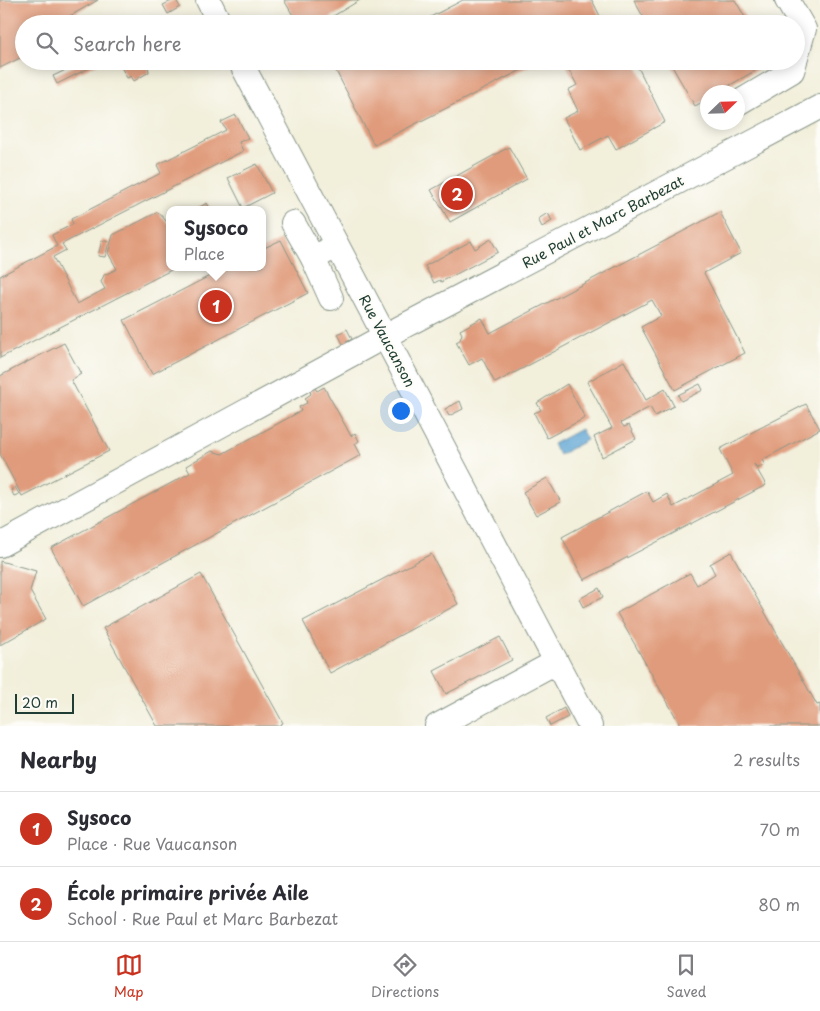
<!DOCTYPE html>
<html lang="en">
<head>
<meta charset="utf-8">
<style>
  :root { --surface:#fff; --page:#f2f2f3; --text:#2b2b33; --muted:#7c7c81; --line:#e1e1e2; --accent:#c8321e }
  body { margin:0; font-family:"Playpen Sans",sans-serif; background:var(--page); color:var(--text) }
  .compass { position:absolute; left:700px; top:85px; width:45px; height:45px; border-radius:50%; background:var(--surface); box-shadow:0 2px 12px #0003; rotate:67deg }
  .scale { position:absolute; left:15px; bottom:12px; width:59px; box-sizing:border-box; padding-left:5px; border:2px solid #1f3d34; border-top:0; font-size:14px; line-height:18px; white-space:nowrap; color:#1f3d34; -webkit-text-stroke:4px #fdfcf7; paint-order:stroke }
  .you { position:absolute; left:400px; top:410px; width:18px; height:18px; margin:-12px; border:4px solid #fff; border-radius:50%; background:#1a73e8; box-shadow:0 0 0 8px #1a73e833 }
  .badge { display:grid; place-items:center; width:32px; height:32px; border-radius:50%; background:var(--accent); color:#fff; font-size:16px; font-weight:700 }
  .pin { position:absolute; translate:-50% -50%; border:2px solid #fff; box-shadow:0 1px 5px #0006 }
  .popup { position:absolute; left:166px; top:206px; width:100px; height:65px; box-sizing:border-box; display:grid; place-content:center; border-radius:10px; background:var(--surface); filter:drop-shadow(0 1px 4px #0005); font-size:16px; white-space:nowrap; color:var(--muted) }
  .popup b { font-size:19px; color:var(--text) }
  .popup::after { content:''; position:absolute; left:50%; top:100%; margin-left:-10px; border:10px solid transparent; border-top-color:var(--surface) }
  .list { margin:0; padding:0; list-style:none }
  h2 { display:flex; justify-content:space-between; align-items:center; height:65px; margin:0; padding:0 20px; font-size:21px }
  h2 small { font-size:16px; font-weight:400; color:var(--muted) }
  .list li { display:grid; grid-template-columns:32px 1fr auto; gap:15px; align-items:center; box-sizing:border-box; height:75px; padding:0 20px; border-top:1px solid var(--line) }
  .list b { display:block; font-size:19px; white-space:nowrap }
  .list p { margin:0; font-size:16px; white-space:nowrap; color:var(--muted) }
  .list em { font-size:16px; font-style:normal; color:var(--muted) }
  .icon { flex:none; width:28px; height:28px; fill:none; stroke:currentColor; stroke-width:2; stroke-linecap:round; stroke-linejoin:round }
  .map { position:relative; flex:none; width:820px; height:726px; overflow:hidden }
  .search { position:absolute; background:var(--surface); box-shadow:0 2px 12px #0003; left:15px; right:15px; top:15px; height:55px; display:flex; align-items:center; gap:12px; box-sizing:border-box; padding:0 18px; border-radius:28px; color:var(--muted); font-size:19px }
  .sheet { height:215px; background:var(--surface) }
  nav { display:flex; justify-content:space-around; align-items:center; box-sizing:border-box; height:70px; border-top:1px solid var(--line); background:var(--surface); font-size:14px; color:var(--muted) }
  nav a { display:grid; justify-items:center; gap:2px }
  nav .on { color:var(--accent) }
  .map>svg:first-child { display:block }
  .water { fill:#5da4d3; stroke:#3e7084 }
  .building { fill:#e09b7c }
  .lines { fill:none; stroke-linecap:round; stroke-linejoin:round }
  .minor-casing { stroke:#889688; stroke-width:26 }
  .minor { stroke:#fff; stroke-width:24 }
  .labels { text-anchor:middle; stroke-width:4.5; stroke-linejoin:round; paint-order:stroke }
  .street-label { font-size:14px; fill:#1f3d34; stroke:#fdfcf7 }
</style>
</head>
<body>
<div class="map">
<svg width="820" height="726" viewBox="0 0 820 726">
  <rect width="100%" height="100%" fill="#fdfcf7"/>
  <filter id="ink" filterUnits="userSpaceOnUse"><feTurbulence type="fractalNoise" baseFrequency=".02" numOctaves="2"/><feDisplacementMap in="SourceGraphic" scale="10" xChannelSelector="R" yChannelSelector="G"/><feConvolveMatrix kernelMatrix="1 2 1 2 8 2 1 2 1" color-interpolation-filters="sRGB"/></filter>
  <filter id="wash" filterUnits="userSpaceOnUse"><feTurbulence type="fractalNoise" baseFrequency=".0096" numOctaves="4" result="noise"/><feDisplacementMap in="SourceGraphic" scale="20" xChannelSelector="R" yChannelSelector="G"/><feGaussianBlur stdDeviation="1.12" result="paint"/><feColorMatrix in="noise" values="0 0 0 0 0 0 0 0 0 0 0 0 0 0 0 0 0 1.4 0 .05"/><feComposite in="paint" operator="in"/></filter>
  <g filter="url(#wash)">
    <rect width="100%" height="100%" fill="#f2efdb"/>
    <!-- water -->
    <polygon class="water" points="581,429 587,440 559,455 553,444"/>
    <g id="blocks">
      <!-- building -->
      <g class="building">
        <polygon points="0,0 98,0 56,24 24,24 24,56 0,68"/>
        <polygon points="174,0 176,0 180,7 168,14 163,5"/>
        <polygon points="284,0 360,0 320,24 298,24"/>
        <polygon points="463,0 592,0 604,24 417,24"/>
        <polygon points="634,0 735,0 749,24 647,24"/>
        <polygon points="85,61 103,61 57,84 53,76"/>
        <polygon points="118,61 153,61 148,64 149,72 134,81 131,76 127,78"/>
        <polygon points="344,61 539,61 374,145 334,67"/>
        <polygon points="564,61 635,61 665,122 616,149 608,135 580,150 564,118 578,111 568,90 577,85"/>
        <polygon points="669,61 772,61 718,92 708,92 708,99 695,106"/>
        <polygon points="236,115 248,138 239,142 243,151 62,244 66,250 53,257 77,304 105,289 101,282 104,275 117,269 108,253 113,235 158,212 168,223 170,223 170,267 177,267 0,358 0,276 57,246 52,235 73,224 71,219 161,173 157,165 226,130 221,122"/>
        <polygon points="509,147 527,179 450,222 431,190"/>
        <polygon points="257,164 272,193 243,208 228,178"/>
        <polygon points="207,203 211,210 194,210"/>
        <polygon points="720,212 741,253 704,273 745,353 675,390 641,327 661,316 652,300 495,383 482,358 469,365 456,342 460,340 462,334 460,330 482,318 490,333"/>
        <polygon points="548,213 552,221 542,227 538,219"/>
        <polygon points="491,239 498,252 441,282 440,280 434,283 425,266 471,241 475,249"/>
        <polygon points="102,240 109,242 105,257 98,256"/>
        <polygon points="281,240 308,293 152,374 124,320 227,267 262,267 262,249"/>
        <polygon points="347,329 352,339 343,344 338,334"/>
        <polygon points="64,343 81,374 71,380 109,451 22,496 0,454 0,376"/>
        <polygon points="624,361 646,400 665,389 674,406 655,416 650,407 621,423 624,427 629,425 636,439 602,457 594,437 612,428 587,382"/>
        <polygon points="567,384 585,418 547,438 534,413 541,410 537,403"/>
        <polygon points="700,384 703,390 681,401 678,395"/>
        <polygon points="324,387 351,436 355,433 359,441 355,444 361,455 83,606 51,548 190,473 186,466 212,451 222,454 301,411 299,407 307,403 305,398 311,394 310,391 315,388 317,391"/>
        <polygon points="460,401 463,409 449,416 445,409"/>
        <polygon points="806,404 820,429 762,460 765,465 758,468 754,464 766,485 584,580 562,537 647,491 653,502 667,494 673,507 733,475 720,449"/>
        <polygon points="547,478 561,502 536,515 523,492"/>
        <polygon points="15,487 19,494 14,496 11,490"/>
        <polygon points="731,552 817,705 820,704 820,726 681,726 617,613 690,573 697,585 715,574 710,564"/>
        <polygon points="431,554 458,604 330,673 303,621"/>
        <polygon points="0,561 36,571 30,591 46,619 0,645"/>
        <polygon points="201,574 283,723 278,726 157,726 103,628"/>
        <polygon points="599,588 603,597 583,607 579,599"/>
        <polygon points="500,637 512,660 446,694 434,671"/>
        <polygon points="564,708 568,717 550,726 546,718"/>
      </g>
    </g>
  </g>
  <g filter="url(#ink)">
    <use href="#blocks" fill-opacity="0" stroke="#889688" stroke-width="1"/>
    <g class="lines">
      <!-- minor casing -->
      <g class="minor-casing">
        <g id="minor">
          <polyline points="208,0 220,24"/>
          <polyline points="787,0 804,29 796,57"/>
          <polyline points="240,61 590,726"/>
          <polyline points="738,103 792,71 795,61"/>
          <polyline points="293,223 313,258 337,246"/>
          <polyline points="313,258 331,298"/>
          <polyline points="0,545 385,336 820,107"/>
          <polyline points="437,726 556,662"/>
        </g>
      </g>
      <!-- minor -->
      <use href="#minor" class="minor"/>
    </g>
  </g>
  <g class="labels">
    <!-- street labels -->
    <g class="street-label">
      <text transform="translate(603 222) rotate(-28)" y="5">Rue Paul et Marc Barbezat</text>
      <text transform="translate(387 341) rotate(62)" y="5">Rue Vaucanson</text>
    </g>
  </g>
</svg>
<svg class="compass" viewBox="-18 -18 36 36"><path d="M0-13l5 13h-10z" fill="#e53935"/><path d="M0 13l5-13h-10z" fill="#7c7c81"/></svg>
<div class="scale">20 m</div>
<div class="you"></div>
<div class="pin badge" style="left:216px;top:306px">1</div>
<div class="popup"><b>Sysoco</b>Place</div>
<div class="pin badge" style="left:457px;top:194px">2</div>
<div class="search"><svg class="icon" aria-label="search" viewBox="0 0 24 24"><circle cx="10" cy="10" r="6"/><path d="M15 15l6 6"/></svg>Search here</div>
</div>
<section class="sheet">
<h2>Nearby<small>2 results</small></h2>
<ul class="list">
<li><span class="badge">1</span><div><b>Sysoco</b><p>Place · Rue Vaucanson</p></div><em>70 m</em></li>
<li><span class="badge">2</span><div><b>École primaire privée Aile</b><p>School · Rue Paul et Marc Barbezat</p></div><em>80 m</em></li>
</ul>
</section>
<nav>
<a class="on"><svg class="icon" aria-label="map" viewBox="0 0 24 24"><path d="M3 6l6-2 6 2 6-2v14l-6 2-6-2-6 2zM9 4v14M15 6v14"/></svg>Map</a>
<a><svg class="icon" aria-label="directions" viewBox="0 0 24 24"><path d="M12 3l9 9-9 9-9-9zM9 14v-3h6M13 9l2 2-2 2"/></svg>Directions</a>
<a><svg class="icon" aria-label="saved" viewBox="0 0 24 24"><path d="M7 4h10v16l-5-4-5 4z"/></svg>Saved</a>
</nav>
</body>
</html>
